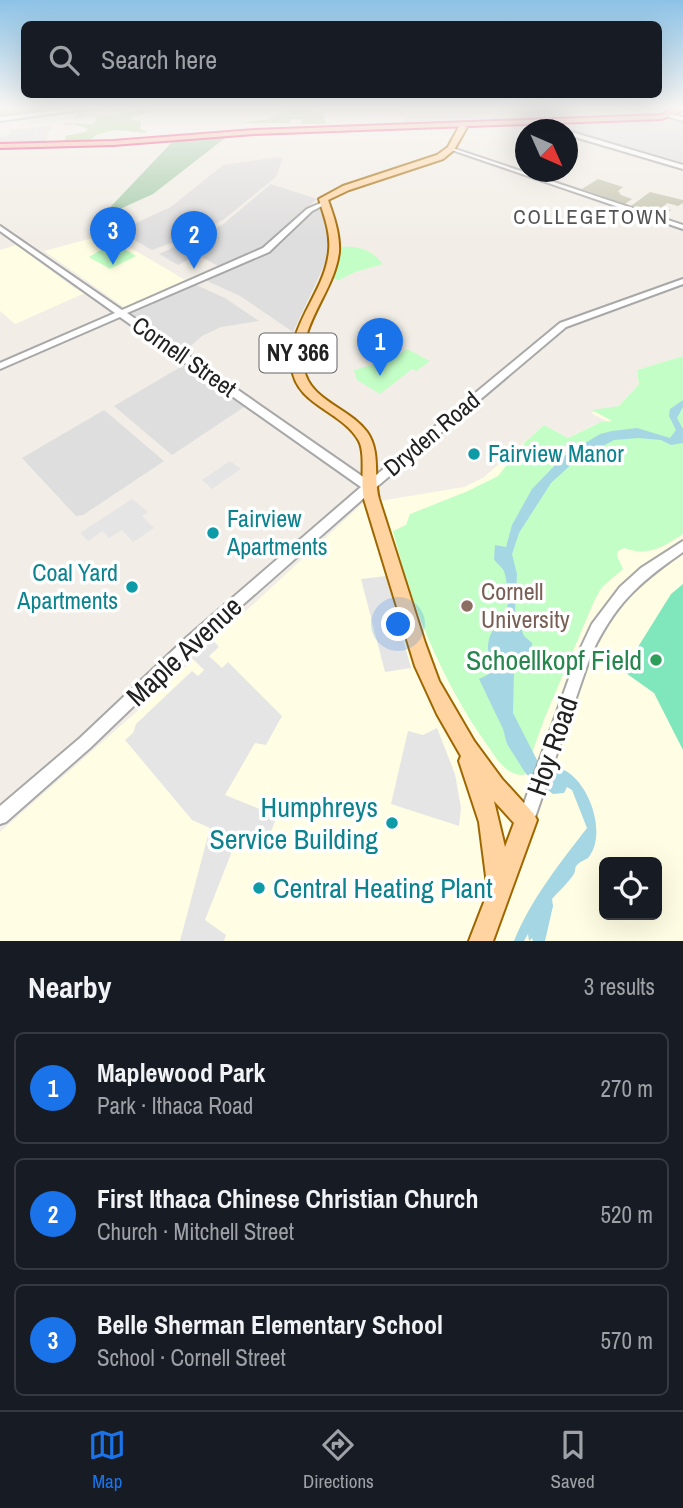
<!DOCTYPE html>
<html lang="en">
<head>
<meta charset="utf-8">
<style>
  :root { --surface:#171b24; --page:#20242c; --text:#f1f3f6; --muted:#9ea1a6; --line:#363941; --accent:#1a73e8 }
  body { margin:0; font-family:"Archivo Narrow",sans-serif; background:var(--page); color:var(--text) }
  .controls { position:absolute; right:21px; bottom:21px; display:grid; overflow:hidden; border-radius:10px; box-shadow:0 7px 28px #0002 }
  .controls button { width:63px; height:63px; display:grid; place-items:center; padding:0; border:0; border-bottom:2px solid var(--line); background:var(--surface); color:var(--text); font:35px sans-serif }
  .compass { position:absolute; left:515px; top:119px; width:63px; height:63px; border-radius:50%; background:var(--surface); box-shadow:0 7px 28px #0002; rotate:135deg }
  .you { position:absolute; left:399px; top:625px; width:24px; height:24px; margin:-18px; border:5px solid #fff; border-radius:50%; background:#1a73e8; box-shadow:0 0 0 10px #1a73e833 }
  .badge { display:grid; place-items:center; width:46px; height:46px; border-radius:50%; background:var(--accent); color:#fff; font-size:23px; font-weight:700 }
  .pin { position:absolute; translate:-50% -58px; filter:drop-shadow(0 2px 4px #0008) }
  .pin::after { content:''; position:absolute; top:37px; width:24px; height:21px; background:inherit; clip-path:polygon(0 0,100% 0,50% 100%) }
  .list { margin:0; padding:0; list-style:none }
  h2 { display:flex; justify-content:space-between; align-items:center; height:91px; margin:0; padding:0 28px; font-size:30px }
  h2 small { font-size:23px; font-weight:400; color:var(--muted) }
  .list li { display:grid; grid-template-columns:46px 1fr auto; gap:21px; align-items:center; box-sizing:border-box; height:112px; margin:0 14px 14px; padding:0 14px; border:2px solid var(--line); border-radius:10px }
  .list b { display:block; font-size:26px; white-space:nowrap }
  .list p { margin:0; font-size:23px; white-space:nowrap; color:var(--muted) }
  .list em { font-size:23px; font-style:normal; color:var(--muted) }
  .icon { flex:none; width:38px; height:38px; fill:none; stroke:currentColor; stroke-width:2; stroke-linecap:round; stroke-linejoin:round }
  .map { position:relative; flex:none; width:683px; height:941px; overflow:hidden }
  .search { position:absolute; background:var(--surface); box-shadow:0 7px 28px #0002; left:21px; right:21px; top:21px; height:77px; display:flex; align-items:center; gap:18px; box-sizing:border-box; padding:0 24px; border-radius:10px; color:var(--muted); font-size:26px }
  .sheet { height:469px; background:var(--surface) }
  nav { display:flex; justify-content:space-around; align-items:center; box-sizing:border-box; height:98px; border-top:2px solid var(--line); background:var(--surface); font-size:19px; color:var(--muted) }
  nav a { display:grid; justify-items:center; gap:4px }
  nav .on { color:var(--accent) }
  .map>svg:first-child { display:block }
  .residential { fill:#dfdede }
  .education { fill:#fffee4; fill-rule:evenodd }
  .construction { fill:#c8c8b2 }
  .forest { fill:#acd599 }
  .cemetery { fill:#a7cdac }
  .park { fill:#c3fec6 }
  .pitch { fill:#80e7bd }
  .parking { fill:#e5e5e5 }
  .water { fill:#a5d6e3 }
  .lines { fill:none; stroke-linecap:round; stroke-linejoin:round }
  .tertiary-casing { stroke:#a8a8a8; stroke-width:4 }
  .primary-casing { stroke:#9f6700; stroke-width:4 }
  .trunk-casing { stroke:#eb1a66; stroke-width:4 }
  .tertiary { fill:#fff; fill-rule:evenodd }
  .primary { fill:#ffd4a0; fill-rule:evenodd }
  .trunk { fill:#f7afa0; fill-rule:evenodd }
  .culture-dot { fill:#0f9aa8; stroke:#fff; stroke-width:2.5 }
  .education-dot { fill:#8d6e63; stroke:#fff; stroke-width:2.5 }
  .leisure-dot { fill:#2e9e5b; stroke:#fff; stroke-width:2.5 }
  .labels { text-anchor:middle; stroke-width:7; stroke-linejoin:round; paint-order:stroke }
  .far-neighbourhood-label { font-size:21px; letter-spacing:2px; fill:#545454; stroke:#fff }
  .shield { fill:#fff; stroke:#646464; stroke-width:2 }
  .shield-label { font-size:23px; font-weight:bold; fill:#212121 }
  .street-label { font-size:24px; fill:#212121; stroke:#fff }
  .culture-label { font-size:24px; fill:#0d838f; stroke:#fff; text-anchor:start }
  .education-label { font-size:24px; fill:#785e54; stroke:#fff; text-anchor:start }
  .near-street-label { font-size:28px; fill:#212121; stroke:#fff }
  .near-leisure-label { font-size:28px; fill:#27864d; stroke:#fff; text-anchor:end }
  .near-culture-label { font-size:28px; fill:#0d838f; stroke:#fff; text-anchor:end }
</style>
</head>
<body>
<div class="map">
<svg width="683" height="941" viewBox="0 0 683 941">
  <rect width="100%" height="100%" fill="#f2eee7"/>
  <!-- residential -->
  <g class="residential">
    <polygon points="353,106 547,106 595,118 406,127 397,107"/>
    <polygon points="683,111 683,164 556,126 671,118"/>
    <polygon points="52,126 45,142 0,145 0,137 8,136 11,129"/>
    <polygon points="278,157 283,158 276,177 223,220 182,239 152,250 118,231 171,207 223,165"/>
    <polygon points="271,184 317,199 264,246 218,266 198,255 178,265 159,254 222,225"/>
    <polygon points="319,206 325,220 328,238 326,261 293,332 240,296 205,280 280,245"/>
    <polygon points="194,284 225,298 259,321 221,327 202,336 185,351 130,312"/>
    <polygon points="184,365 244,407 172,455 114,406"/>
    <polygon points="104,410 164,461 83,515 76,516 22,458"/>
  </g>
  <!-- education -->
  <g class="education">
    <polygon points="104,235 109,235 185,280 124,307 44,251"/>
    <polygon points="16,245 77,290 85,293 15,324 0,311 0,250"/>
    <path d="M683,356V941H0V832L141,708L362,504L464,487L483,478L544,425L568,438L596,424L609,422L591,413L619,406L639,384L637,370ZM604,862H657V915H604Z"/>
  </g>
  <!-- construction -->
  <g class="construction">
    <polygon points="598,179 623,187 618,191 621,195 632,199 625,204 582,189"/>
    <polygon points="650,192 683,200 683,203 678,206 667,203 663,207 671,210 662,217 631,206"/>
  </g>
  <!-- forest -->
  <g class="forest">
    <polygon points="0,106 95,106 35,112 0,118"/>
    <polygon points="135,106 167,106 131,118 131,120 141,121 140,129 147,131 145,133 115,130 96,135 88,142 57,142 66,139 65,136 85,132 88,129 74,124 64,125 65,123 93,124 97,119 93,116 72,119 79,113 108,115 136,111"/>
    <polygon points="290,106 313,106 313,111 322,112 326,124 302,124 301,119 291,119 290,123 241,123 269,119"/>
  </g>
  <!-- cemetery -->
  <polygon class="cemetery" points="229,135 153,194 100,218 174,140"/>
  <!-- park -->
  <g class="park">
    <polygon points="119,246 136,256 110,269 89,257 104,248"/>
    <path d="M341,247C359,246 372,250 383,264L355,272L339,280L331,278Z"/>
    <polygon points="407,349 430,361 416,371 412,369 380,394 357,380 354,370 389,360"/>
    <path d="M683,356V534C663,547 648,557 624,548L618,551L617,556L623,569L602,587L595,599L545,717L524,775C504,775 496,757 485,742C441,679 411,605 393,531L406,525L410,514L468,491L498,476L525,442L544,425L568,438L601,422L612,421L592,410L619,406L639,384L637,370Z"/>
  </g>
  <!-- pitch -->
  <polygon class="pitch" points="683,584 683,750 654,693 623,671 671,594"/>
  <!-- parking -->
  <g class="parking">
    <polygon points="230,461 241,469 212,489 202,480"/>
    <polygon points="132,499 148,512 142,516 154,528 133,542 122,530 109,538 102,531 88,541 80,533"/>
    <polygon points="386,576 411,668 385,672 361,579"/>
    <polygon points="212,639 219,647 209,656 222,668 228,662 282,716 266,745 255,743 225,795 277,816 266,845 242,835 238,836 205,920 226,935 224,941 180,941 210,828 192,820 125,740 133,733 136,724 192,671 198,676 204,670 192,658"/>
    <polygon points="437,728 455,774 461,808 459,826 391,804 408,731 423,735"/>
  </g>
  <!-- water -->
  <path class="water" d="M683,400V407L677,418L683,429V443L671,445L661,440L638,438L614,440L575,461L551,483L519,533L512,554L517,574L515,613L524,636L532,643C532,655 527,657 517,661L514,672L513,713L537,760L560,772L564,770C589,782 608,834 588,858C585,860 581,861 578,864C574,868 576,869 574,874C568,883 559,891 552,899L553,906L545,941H533L532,938L529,941L528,934L524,941H514C531,899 560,863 587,828L572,790L567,787L564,793L553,794L526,774L507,744L503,729L479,679L491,673L494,668C488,657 485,644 492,632C494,627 501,625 504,620C510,609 508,583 504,571C502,567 496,563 494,559L495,545L506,547L512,525L532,489L564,456L600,434L612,431L637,428L670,438L676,430L669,416L670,409Z"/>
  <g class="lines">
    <!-- tertiary casing -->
    <g class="tertiary-casing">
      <g id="tertiary">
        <polygon points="92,106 109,106 0,121 0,117"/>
        <polygon points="668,113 683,117 683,121 666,116"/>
        <polygon points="541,122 545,122 559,130 552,130 541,124"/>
        <polygon points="568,131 683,165 683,169 568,135"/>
        <polygon points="449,147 683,225 683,229 449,149"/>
        <polygon points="323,202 328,203 312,211 269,252 127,313 369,481 560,323 683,279 683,284 566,327 373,490 196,646 90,748 6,822 0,824 0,806 80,738 186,638 361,487 120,317 0,369 0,363 115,313 0,231 0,226 122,310 263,248 307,209"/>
        <path d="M683,541V552C637,584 614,605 590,657L532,826L526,828L520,826L518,820L577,656L592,624L620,587L641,568Z"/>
      </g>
    </g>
    <!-- primary casing -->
    <g class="primary-casing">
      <path id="primary" d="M460,125L467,127L454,150L443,159L349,190L328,200C334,217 340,234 339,252C334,294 297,324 304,369C309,400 350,408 367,432C381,452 373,476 379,499L425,643L439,681L474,741L502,779L533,813L537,820L493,941H469L488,892L479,822L459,761L461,756L437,714L415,666L364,499C360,481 366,455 359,441C343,411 295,405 292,367C288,323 325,293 329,251C331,233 324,216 319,199L343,186L437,155L448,147ZM494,801L514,823L505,847Z"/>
    </g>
    <!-- trunk casing -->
    <g class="trunk-casing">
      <polygon id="trunk" points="679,106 683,106 683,110 662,119 254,134 113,145 0,148 0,144 113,141 254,130 661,115"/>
    </g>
    <!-- tertiary -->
    <use href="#tertiary" class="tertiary"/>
    <!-- primary -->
    <use href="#primary" class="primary"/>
    <!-- trunk -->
    <use href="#trunk" class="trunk"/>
  </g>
  <!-- sky -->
  <linearGradient id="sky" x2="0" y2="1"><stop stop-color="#8dc2e6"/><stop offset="0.45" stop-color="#f9f7f4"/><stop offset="1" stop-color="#f9f7f4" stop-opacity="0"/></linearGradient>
  <rect width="683" height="238" fill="url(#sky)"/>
  <!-- markers -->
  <g class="culture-dot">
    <circle cx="474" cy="454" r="7"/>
    <circle cx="213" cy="533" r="7"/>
    <circle cx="132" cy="587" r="7"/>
    <circle cx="392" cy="823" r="7"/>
    <circle cx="259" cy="888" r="7"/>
  </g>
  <circle class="education-dot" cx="467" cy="606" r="7"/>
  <circle class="leisure-dot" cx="656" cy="660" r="7"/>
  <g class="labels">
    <!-- far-neighbourhood labels -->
    <g class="far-neighbourhood-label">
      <text x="591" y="224">COLLEGETOWN</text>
    </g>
    <!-- shield labels -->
    <rect class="shield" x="259.5" y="333.5" width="77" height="39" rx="5"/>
    <g class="shield-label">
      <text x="298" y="361">NY 366</text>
    </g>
    <!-- street labels -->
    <g class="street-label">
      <text transform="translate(184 357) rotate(35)" y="8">Cornell Street</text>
      <text transform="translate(432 434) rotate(-40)" y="8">Dryden Road</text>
    </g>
    <!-- culture labels -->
    <g class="culture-label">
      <text x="488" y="462">Fairview Manor</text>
      <text x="227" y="527">Fairview<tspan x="227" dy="28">Apartments</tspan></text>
      <text x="118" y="581" text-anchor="end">Coal Yard<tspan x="118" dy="28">Apartments</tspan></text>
    </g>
    <!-- education labels -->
    <g class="education-label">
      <text x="481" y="600">Cornell<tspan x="481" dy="28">University</tspan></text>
    </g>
    <!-- near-street labels -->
    <g class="near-street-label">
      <text transform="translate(184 651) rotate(-43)" y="10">Maple Avenue</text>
      <text transform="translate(552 746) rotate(-71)" y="10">Hoy Road</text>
    </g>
    <!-- near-leisure labels -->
    <g class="near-leisure-label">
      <text x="642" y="670">Schoellkopf Field</text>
    </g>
    <!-- near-culture labels -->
    <g class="near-culture-label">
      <text x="378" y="817">Humphreys<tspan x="378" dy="32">Service Building</tspan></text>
      <text x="273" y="898" text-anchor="start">Central Heating Plant</text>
    </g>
  </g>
</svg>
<div class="controls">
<button><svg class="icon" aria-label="locate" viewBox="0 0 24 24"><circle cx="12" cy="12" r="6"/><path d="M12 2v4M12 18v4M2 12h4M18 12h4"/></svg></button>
</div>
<svg class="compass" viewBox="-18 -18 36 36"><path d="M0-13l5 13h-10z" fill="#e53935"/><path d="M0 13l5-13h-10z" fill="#9ea1a6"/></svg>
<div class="you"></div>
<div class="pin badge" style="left:380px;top:376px">1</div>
<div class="pin badge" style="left:194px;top:269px">2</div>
<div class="pin badge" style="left:113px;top:265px">3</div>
<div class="search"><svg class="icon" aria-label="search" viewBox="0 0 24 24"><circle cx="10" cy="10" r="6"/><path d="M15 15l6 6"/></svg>Search here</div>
</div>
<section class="sheet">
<h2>Nearby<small>3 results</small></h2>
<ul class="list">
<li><span class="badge">1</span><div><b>Maplewood Park</b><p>Park · Ithaca Road</p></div><em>270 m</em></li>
<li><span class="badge">2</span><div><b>First Ithaca Chinese Christian Church</b><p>Church · Mitchell Street</p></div><em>520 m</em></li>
<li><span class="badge">3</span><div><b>Belle Sherman Elementary School</b><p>School · Cornell Street</p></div><em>570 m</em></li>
</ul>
</section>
<nav>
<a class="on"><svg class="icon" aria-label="map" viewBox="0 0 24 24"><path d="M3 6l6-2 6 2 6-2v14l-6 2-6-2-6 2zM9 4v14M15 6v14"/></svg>Map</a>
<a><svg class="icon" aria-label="directions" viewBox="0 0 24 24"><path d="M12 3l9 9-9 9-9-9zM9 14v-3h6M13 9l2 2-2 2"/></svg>Directions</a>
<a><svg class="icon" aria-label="saved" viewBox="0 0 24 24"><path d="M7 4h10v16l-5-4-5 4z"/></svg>Saved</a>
</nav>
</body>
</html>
